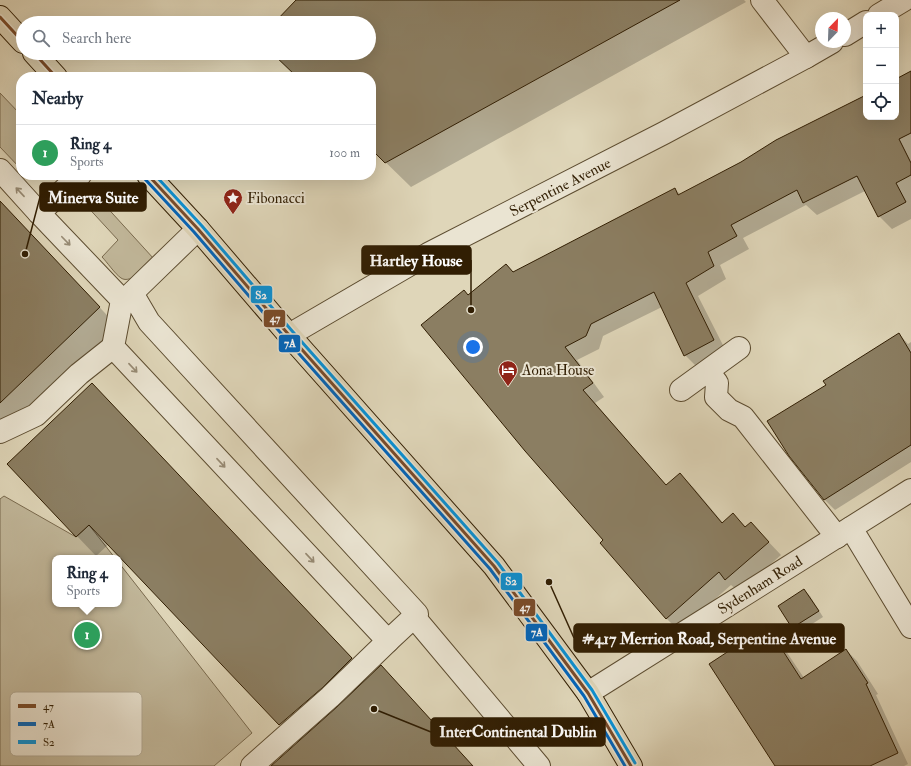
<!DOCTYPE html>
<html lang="en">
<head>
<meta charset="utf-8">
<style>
  :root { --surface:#fff; --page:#f2f2f3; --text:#1f2937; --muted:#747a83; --line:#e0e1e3; --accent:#1a73e8 }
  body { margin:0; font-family:"IM FELL Double Pica",serif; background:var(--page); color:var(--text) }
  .controls { position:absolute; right:12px; top:12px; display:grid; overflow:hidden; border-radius:8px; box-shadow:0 4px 16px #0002 }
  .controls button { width:36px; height:36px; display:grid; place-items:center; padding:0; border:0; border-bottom:1px solid var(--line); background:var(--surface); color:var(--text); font:20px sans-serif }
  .compass { position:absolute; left:815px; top:12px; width:36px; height:36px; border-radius:50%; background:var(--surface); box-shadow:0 4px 16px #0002; rotate:23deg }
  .you { position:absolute; left:473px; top:347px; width:14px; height:14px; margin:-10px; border:3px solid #fff; border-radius:50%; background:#1a73e8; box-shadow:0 0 0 6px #1a73e833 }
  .badge { display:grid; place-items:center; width:26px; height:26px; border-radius:50%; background:var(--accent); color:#fff; font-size:13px; font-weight:700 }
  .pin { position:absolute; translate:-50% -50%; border:2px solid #fff; box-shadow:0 1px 4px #0006 }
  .popup { position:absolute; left:52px; top:555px; width:70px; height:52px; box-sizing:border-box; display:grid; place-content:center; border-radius:8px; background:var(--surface); filter:drop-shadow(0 1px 3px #0005); font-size:13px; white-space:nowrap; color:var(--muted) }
  .popup b { font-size:15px; color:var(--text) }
  .popup::after { content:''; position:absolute; left:50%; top:100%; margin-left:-8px; border:8px solid transparent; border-top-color:var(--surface) }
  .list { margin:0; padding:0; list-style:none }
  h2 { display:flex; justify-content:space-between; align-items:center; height:52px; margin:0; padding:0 16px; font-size:17px }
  h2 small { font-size:13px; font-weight:400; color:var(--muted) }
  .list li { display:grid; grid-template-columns:26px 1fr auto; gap:12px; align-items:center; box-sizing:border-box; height:56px; padding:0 16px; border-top:1px solid var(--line) }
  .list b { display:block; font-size:15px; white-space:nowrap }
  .list p { margin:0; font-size:13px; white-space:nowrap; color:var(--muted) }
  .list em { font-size:13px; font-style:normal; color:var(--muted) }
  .icon { flex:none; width:22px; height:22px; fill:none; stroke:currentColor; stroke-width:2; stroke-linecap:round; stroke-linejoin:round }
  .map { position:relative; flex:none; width:911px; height:766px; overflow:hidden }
  .search { position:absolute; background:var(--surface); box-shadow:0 4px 16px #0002; left:16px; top:16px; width:360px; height:44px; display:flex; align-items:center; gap:10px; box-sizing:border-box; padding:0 14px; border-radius:22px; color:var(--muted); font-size:15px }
  .panel { position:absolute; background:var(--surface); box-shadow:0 4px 16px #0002; left:16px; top:72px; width:360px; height:108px; border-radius:16px }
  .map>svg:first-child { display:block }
  .green { fill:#c1b79a; stroke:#796a4e }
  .shadow { fill:#0003 }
  .building { fill:#8b7e62; stroke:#311e03 }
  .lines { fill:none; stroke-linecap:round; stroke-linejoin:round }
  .minor-casing { stroke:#5c4c30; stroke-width:24 }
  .major-casing { stroke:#311e03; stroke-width:24 }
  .minor { stroke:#eae4d2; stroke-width:22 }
  .major { stroke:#dfd6b9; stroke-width:22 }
  .bus-1-casing { stroke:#eae4d2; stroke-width:6 }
  .bus-2-casing { stroke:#eae4d2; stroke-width:6 }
  .bus-3-casing { stroke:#eae4d2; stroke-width:6 }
  .bus-1 { stroke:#7a4b2a; stroke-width:3 }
  .bus-2 { stroke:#0065bd; stroke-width:3 }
  .bus-3 { stroke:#0792d9; stroke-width:3 }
  .oneway { stroke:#978b75 }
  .labels { text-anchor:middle; stroke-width:4; stroke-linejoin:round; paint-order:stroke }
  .street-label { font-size:15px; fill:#311e03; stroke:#eae4d2 }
  .poi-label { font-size:15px; fill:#311e03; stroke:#eae4d2; text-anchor:start }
  .key { fill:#eae4d2; stroke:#b2a994; stroke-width:1 }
  .key-label { font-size:11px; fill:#311e03 }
  .leader { fill:none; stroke:#311e03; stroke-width:1.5 }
  .callout-dot { fill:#311e03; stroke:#eae4d2; stroke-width:1.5 }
  .callout { fill:#311e03; stroke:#311e03; stroke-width:1.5 }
  .callout-label { font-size:16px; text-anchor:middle; font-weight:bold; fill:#fff }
  .line-badge { stroke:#eae4d2; stroke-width:1.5 }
  .badge-label { font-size:11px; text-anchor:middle; font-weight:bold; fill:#fff }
</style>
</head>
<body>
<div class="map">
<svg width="911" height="766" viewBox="0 0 911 766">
  <rect width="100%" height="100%" fill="#dfd6b9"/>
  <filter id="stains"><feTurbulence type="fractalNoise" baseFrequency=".005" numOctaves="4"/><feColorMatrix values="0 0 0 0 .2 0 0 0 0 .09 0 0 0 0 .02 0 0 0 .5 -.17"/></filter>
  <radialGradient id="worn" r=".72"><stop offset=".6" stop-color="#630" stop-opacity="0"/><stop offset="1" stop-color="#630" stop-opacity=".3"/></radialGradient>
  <!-- green -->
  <g class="green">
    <polygon points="0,93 21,115 21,169 0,147"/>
    <path d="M92,191L154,259C147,265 131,285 121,278C115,274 107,262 102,257L118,240L83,202Z"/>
    <polygon points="4,496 76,537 89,525 115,558 55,558 55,604 119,604 119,563 252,733 214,766 0,766 0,499"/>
  </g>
  <!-- shadow -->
  <g class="shadow">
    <polygon points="298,0 744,0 746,2 411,187 371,148 371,77 297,77 273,53 369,53 369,23 276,23"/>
    <polygon points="911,72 911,219 892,229 879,216 865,191 817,215 806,205 743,238 749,249 720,265 726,279 698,296 727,353 698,368 685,355 662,307 603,336 599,349 577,360 604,397 595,403 667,486 680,474 693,487 723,523 733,515 746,527 763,536 781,555 739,592 731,585 679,631 666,618 604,540 468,296 675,189 681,195 866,96 866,117 896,117 896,80"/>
    <polygon points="0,201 119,328 0,441"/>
    <polygon points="899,334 908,344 911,342 911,462 835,510 824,499 827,386"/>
    <polygon points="111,404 370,677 400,686 473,766 272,766 298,743 109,544 96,556 77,536"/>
    <polygon points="804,590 810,596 823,617 798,633 793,628 779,606"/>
    <polygon points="767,628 778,639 804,678 846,650 857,661 878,694 876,695 908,764 904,766 776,766"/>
  </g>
  <!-- building -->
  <g class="building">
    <polygon points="296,0 680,0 385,163 371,149 371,77 297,77 272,53 369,53 369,23 274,23"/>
    <polygon points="911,71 911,133 899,139 911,163 911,175 896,183 906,202 878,217 857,176 803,203 797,190 731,225 737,236 708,252 714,266 686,283 714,340 684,356 654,292 591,324 586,336 565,347 593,383 583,390 666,485 680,473 722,523 733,513 745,527 751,522 769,542 725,580 719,572 666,619 600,543 603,540 525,451 421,325 464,290 468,295 506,264 513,272 675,188 678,195 741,162 776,140 866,95 866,117 896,117 896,79"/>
    <polygon points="0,201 100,307 0,403"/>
    <polygon points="899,333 911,353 911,445 824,500 789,456 767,421 826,385 823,381"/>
    <polygon points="92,383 352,658 322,688 279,725 89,525 76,537 7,464"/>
    <polygon points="804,589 819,611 792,628 778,606"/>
    <polygon points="767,626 801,679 846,649 868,683 866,684 898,753 870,766 775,766 709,664"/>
    <polygon points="381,665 473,766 271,766 338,706"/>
  </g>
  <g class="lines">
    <!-- minor casing -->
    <g class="minor-casing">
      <g id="minor">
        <polyline points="762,0 806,57"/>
        <polyline points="879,15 904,0"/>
        <polyline points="845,35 866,22"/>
        <polyline points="0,170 39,213 122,300 113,347 388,641 417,614 149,322 132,293 198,229"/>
        <polyline points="39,213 80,175"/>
        <polyline points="289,335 428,254 664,133 806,57 832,42"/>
        <polyline points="708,371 717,383 716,397 729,410 743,417 837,537"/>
        <polyline points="681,390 739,348"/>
        <polyline points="0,432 36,415 79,374 113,347"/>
        <polyline points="851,528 911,627"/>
        <polyline points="414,617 539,766"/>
        <polyline points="588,693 911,490"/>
        <polyline points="252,766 330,697 388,641"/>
      </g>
    </g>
    <!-- major casing -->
    <g class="major-casing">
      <g id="major">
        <polyline points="0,17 23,42"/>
        <polyline points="34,53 56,77"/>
        <polyline points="148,175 198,229 289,335 494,566 588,693 631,766"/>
      </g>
    </g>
    <!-- minor -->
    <use href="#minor" class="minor"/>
    <!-- major -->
    <use href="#major" class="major"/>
    <!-- bus-1 casing -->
    <g class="bus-1-casing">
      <g id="bus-1">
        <polyline points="0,17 23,42"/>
        <polyline points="34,53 56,77"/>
        <polyline points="148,175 198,229 289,335 494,566 588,693 631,766"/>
      </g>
    </g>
    <!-- bus-2 casing -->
    <g class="bus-2-casing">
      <polyline id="bus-2" points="144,178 194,232 285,338 490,569 584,696 625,766"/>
    </g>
    <!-- bus-3 casing -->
    <g class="bus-3-casing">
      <polyline id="bus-3" points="155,175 202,226 293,332 498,563 592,690 635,763"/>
    </g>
    <!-- bus-1 -->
    <use href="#bus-1" class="bus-1"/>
    <!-- bus-2 -->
    <use href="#bus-2" class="bus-2"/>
    <!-- bus-3 -->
    <use href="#bus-3" class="bus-3"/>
  </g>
  <!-- one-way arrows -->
  <defs><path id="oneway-shaft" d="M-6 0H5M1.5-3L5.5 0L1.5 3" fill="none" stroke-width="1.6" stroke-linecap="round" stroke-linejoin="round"/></defs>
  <g class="oneway">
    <use href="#oneway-shaft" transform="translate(20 192) rotate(-133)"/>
    <use href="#oneway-shaft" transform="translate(66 241) rotate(46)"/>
    <use href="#oneway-shaft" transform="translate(133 368) rotate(47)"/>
    <use href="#oneway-shaft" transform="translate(221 463) rotate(47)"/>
    <use href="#oneway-shaft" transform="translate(310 558) rotate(47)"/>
  </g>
  <!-- icons -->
  <defs>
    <g id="sight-pin" transform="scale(1)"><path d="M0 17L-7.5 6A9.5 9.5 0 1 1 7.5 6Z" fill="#8f2418" stroke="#eae4d2"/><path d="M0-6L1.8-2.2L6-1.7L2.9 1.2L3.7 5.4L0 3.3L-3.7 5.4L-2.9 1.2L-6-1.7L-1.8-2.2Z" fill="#fff"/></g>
    <g id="hotel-pin" transform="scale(1)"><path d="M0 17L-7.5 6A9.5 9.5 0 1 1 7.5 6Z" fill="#8f2418" stroke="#eae4d2"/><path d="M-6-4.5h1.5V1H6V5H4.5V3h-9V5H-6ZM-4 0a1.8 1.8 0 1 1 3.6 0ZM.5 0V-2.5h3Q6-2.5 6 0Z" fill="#fff"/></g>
  </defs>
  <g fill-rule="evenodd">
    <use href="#sight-pin" x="233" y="198"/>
    <use href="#hotel-pin" x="508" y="370"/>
  </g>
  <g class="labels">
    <!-- street labels -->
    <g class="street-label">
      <text transform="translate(560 187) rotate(-27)" y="5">Serpentine Avenue</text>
      <text transform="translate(760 585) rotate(-32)" y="5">Sydenham Road</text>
    </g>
    <!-- poi labels -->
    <g class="poi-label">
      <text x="247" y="203">Fibonacci</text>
      <text x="522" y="375">Aona House</text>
    </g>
  </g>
  <!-- legend -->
  <rect x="10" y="692" width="132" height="64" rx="6" class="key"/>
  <rect x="18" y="704" width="18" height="4" fill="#7a4b2a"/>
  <rect x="18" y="722" width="18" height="4" fill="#0065bd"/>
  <rect x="18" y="740" width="18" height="4" fill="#0792d9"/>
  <g class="key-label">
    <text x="43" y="710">47</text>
    <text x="43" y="728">7A</text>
    <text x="43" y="746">S2</text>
  </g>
  <!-- callouts -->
  <path class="leader" d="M25 254L40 197M471 310L471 260M549 582L574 638M374 709L431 732"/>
  <g class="callout-dot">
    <circle cx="25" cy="254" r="4"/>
    <circle cx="471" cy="310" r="4"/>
    <circle cx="549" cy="582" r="4"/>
    <circle cx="374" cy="709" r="4"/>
  </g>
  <g class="callout">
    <rect x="40" y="183" width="106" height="28" rx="4"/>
    <rect x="362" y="246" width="109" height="28" rx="4"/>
    <rect x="574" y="624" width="270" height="28" rx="4"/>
    <rect x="431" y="718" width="174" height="28" rx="4"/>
  </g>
  <g class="callout-label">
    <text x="93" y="203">Minerva Suite</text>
    <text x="416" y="266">Hartley House</text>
    <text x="709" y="644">#417 Merrion Road, Serpentine Avenue</text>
    <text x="518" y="737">InterContinental Dublin</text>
  </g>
  <g class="line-badge">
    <rect x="250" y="285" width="23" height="19" rx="4" fill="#0792d9"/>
    <rect x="263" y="309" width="23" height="19" rx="4" fill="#7a4b2a"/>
    <rect x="278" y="334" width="23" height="19" rx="4" fill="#0065bd"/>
    <rect x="500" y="572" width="23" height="19" rx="4" fill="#0792d9"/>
    <rect x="513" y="598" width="23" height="19" rx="4" fill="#7a4b2a"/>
    <rect x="525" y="623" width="23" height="19" rx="4" fill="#0065bd"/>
  </g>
  <g class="badge-label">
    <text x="261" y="299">S2</text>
    <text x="275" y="322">47</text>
    <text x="290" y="347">7A</text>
    <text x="511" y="585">S2</text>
    <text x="525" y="611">47</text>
    <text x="537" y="636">7A</text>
  </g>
  <rect width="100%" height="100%" filter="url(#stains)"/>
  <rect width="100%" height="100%" fill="url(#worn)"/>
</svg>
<div class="controls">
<button>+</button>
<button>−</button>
<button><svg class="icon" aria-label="locate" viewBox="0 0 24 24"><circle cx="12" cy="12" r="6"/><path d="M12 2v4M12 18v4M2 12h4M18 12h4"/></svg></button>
</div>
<svg class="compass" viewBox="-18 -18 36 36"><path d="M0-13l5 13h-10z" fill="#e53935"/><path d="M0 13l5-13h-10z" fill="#747a83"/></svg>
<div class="you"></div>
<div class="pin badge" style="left:87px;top:635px;background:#2e9e5b">1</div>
<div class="popup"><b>Ring 4</b>Sports</div>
<div class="search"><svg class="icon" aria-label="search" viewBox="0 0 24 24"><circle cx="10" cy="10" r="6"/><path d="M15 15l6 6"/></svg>Search here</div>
<section class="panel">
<h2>Nearby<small></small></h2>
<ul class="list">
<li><span class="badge" style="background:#2e9e5b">1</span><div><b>Ring 4</b><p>Sports</p></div><em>100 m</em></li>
</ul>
</section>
</div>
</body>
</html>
